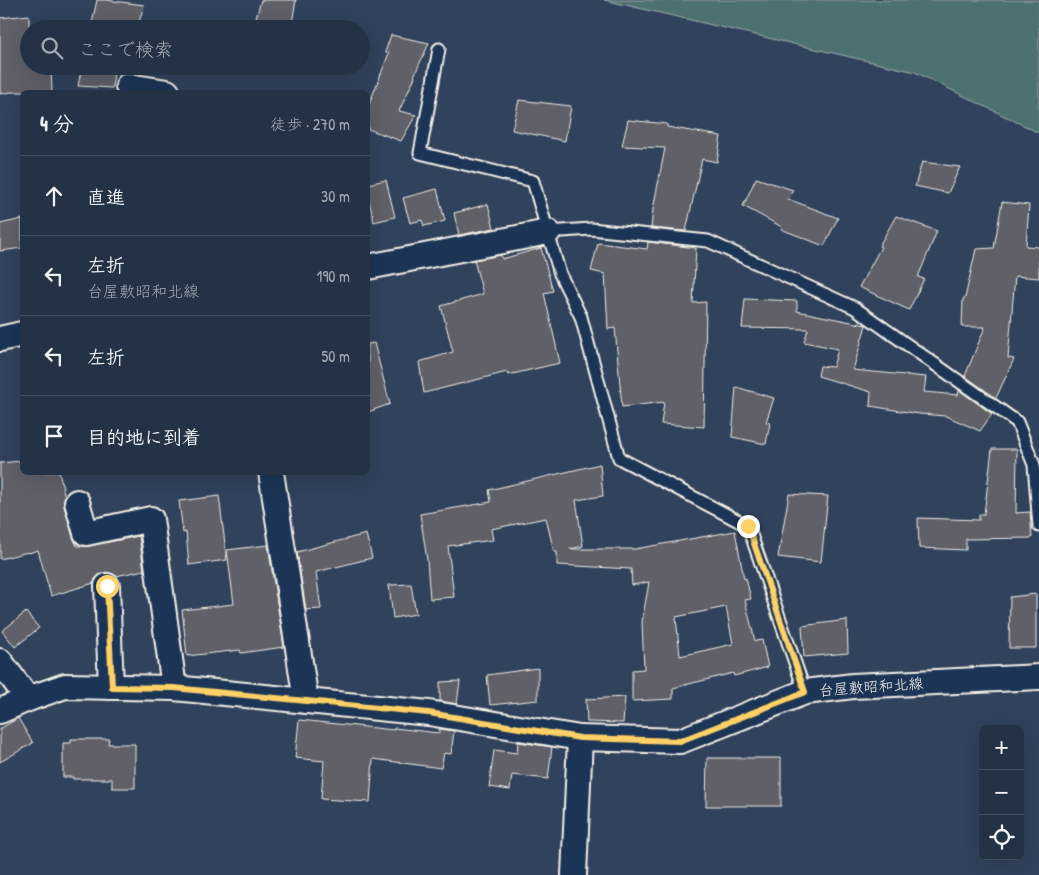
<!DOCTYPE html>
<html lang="ja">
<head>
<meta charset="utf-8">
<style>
  :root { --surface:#243245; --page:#303e50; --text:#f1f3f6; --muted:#a3aab3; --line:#414d5e }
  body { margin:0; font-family:"Patrick Hand","Klee One",sans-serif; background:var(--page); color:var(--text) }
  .controls { position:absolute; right:15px; bottom:15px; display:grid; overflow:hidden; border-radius:8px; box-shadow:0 5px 20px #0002 }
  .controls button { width:45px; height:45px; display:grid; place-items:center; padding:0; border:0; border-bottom:1px solid var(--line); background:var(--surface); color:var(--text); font:25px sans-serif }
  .stop { position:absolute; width:15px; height:15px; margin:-11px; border:4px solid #ffd166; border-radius:50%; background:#fff }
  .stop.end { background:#ffd166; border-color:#fff; box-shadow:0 1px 5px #0008 }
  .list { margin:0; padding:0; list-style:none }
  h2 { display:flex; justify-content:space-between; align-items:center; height:65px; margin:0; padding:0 20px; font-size:21px }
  h2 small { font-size:16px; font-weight:400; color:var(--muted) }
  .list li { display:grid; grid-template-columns:32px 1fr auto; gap:15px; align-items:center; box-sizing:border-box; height:80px; padding:0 20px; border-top:1px solid var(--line) }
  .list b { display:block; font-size:19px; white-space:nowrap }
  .list p { margin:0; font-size:16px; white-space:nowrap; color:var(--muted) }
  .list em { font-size:16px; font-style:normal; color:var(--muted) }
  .icon { flex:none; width:28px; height:28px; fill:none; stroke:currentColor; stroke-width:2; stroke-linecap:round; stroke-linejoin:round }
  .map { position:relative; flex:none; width:1039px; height:875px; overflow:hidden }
  .search { position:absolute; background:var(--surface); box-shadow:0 5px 20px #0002; left:20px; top:20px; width:350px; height:55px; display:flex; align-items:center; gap:12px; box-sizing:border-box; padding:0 18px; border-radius:28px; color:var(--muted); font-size:19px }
  .panel { position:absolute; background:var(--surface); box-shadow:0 5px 20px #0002; left:20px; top:90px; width:350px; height:385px; border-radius:8px }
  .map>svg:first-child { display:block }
  .green { fill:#4e7071; stroke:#a1b0ac }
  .building { fill:#5e6068; stroke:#f4f1e8; fill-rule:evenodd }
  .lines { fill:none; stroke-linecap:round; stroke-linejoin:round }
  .service-casing { stroke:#f4f1e8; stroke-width:15 }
  .minor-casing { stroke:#f4f1e8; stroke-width:28 }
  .service { stroke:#1d3557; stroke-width:11 }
  .minor { stroke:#1d3557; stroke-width:24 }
  .route { stroke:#ffd166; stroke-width:6 }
  .labels { text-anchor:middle; stroke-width:4; stroke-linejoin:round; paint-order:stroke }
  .street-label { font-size:15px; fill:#f4f1e8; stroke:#1d3557 }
</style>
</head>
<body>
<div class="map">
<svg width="1039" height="875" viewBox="0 0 1039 875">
  <rect width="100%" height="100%" fill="#30425c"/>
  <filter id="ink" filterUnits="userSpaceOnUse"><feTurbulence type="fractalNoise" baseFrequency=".02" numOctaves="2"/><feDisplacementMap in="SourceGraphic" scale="10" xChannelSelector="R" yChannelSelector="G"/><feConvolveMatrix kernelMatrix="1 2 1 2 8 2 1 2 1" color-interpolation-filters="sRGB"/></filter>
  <g filter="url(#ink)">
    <!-- green -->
    <polygon class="green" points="604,0 1039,0 1039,133 915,72"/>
    <!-- building -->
    <g class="building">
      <polygon points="97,0 106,0 144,5 137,29 126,29 92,23"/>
      <polygon points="261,0 296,0 291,29 276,29 254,25"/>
      <polygon points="29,15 29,66 51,66 52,92 11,92 0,94 0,18"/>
      <polygon points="391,35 429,43 414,76 415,77 399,111 416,115 401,141 368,129 368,107 389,53 385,52"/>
      <polygon points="82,66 115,66 112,88 78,86"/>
      <polygon points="519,100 571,106 565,141 512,130"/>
      <polygon points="628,120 667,124 667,127 721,136 717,162 702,159 686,231 651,228 653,209 665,148 622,146"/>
      <polygon points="922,162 960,167 948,193 915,186"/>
      <polygon points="756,178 793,190 788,199 838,218 824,246 781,229 782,227 743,206"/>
      <polygon points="386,180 395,217 374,222 368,196 368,184"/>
      <polygon points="437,189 445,221 424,226 422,220 410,223 403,198"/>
      <polygon points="1002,202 1029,205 1026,246 1039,247 1039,278 1015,276 1008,358 1014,359 996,398 965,376 985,327 962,327 963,299 965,298 976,249 994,248"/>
      <polygon points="488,204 494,228 459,235 454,213"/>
      <polygon points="896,216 937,231 918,277 924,279 909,310 859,287 881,247 879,246"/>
      <polygon points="22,219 22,248 0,251 0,224"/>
      <polygon points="648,242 696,248 693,303 706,302 704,427 661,424 664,402 622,407 615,328 608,329 605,274 591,271 598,243 647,249"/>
      <polygon points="541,248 553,291 544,293 560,363 508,375 507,372 424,393 419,362 453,352 441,306 483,294 474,260 501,255 502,259"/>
      <polygon points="745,299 797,301 797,311 866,325 853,370 926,377 924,392 958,395 959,390 992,414 980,431 946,416 920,414 870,406 871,392 818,376 820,366 833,367 838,349 804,342 808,329 742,328"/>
      <polygon points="374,343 390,404 368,412 368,344"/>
      <polygon points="736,387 774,398 766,422 770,423 766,444 732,437"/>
      <polygon points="992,449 1017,449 1016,513 1030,512 1032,538 966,539 966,550 919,548 918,518 979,520 979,514 984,514"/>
      <polygon points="22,461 22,472 59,472 65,497 64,499 64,506 73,537 77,546 89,546 139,536 144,570 116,576 113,574 106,572 99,575 95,579 94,583 51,596 38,550 29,553 28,552 0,559 0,463"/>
      <path d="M600,464L603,496L576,500L583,546L570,549H635L735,531L744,579L746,578L751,599L745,600L755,641L762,640L768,667L734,676L733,673L673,688V699L632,701V670L644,669L642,622L649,582L632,585L631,569L557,565V552H554L546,518L491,529L493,540L448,546L454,597L430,599L427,560L420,514L491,502L489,490ZM726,607L733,644L680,656L676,617Z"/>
      <polygon points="789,494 828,496 821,562 778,557"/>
      <polygon points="219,496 227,560 189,565 186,532 183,533 179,501"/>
      <polygon points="366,534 372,558 316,572 321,609 306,610 297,552"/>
      <polygon points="268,545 284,647 241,653 240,650 187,656 182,610 234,604 227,550"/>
      <polygon points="411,584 416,614 393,618 389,585"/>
      <polygon points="1036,594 1036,648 1009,648 1010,597"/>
      <polygon points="26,612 39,628 15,647 2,631"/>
      <polygon points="847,620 848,653 804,657 802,626"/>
      <polygon points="538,668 538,700 490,705 487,675"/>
      <polygon points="460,681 457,704 440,701 440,682"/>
      <polygon points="625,697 623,723 587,722 586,699"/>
      <polygon points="18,718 33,743 0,762 0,729"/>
      <polygon points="299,720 394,730 394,728 439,733 439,729 454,731 451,754 444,753 441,768 373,759 370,802 321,799 324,761 295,758"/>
      <polygon points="71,739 109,739 108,744 135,744 135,788 112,788 112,779 73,779 73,777 63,777 63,743 71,743"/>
      <polygon points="518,742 552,747 548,779 512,775 510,790 489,787 494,750 517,753"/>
      <polygon points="707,758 781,758 781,806 706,806"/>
    </g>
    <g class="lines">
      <!-- service casing -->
      <g class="service-casing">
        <g id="service">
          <polyline points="439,49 420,153 533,181 560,274 581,317 619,458 748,526 805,692"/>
          <polyline points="548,232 591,229 708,241 855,308 1017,422 1034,465 1039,526"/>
        </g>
      </g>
      <!-- minor casing -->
      <g class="minor-casing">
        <g id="minor">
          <polyline points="128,86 167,92"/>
          <polyline points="368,267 548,232"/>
          <polyline points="0,339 22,334"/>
          <polyline points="271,472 306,701"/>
          <polyline points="77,502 86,533 151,519 174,688"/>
          <polyline points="107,586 111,687"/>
          <polyline points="0,661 28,699"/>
          <polyline points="0,711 28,699 65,686 174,688 429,713 580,738 680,741 805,692 853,686 1039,677"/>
          <polyline points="574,875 580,738"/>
        </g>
      </g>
      <!-- service -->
      <use href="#service" class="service"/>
      <!-- minor -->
      <use href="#minor" class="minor"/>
    </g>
  </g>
  <g class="lines" filter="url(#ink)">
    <!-- route -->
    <polyline class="route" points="107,586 112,687 174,688 429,713 580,738 680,741 805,692 748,526"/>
  </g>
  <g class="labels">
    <!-- street labels -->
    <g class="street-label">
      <text transform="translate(871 687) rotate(-4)" y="5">台屋敷昭和北線</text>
    </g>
  </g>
</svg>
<div class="controls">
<button>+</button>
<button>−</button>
<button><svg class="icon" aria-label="locate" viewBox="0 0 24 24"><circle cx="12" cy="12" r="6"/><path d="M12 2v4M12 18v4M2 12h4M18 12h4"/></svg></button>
</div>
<div class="stop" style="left:107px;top:586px"></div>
<div class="stop end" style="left:748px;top:526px"></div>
<div class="search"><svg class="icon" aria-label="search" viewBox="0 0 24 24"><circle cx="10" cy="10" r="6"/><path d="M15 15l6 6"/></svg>ここで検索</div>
<section class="panel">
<h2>4 分<small>徒歩 · 270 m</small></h2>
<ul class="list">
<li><svg class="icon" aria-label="ahead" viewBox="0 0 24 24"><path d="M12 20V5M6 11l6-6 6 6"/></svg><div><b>直進</b></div><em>30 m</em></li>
<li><svg class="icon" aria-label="left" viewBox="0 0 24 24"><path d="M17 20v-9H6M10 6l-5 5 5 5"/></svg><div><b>左折</b><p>台屋敷昭和北線</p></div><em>190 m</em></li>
<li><svg class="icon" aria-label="left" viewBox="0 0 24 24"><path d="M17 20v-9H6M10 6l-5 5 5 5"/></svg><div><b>左折</b></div><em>50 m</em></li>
<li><svg class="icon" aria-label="arrive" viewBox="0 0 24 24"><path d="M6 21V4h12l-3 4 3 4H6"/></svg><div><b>目的地に到着</b></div></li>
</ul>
</section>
</div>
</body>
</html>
